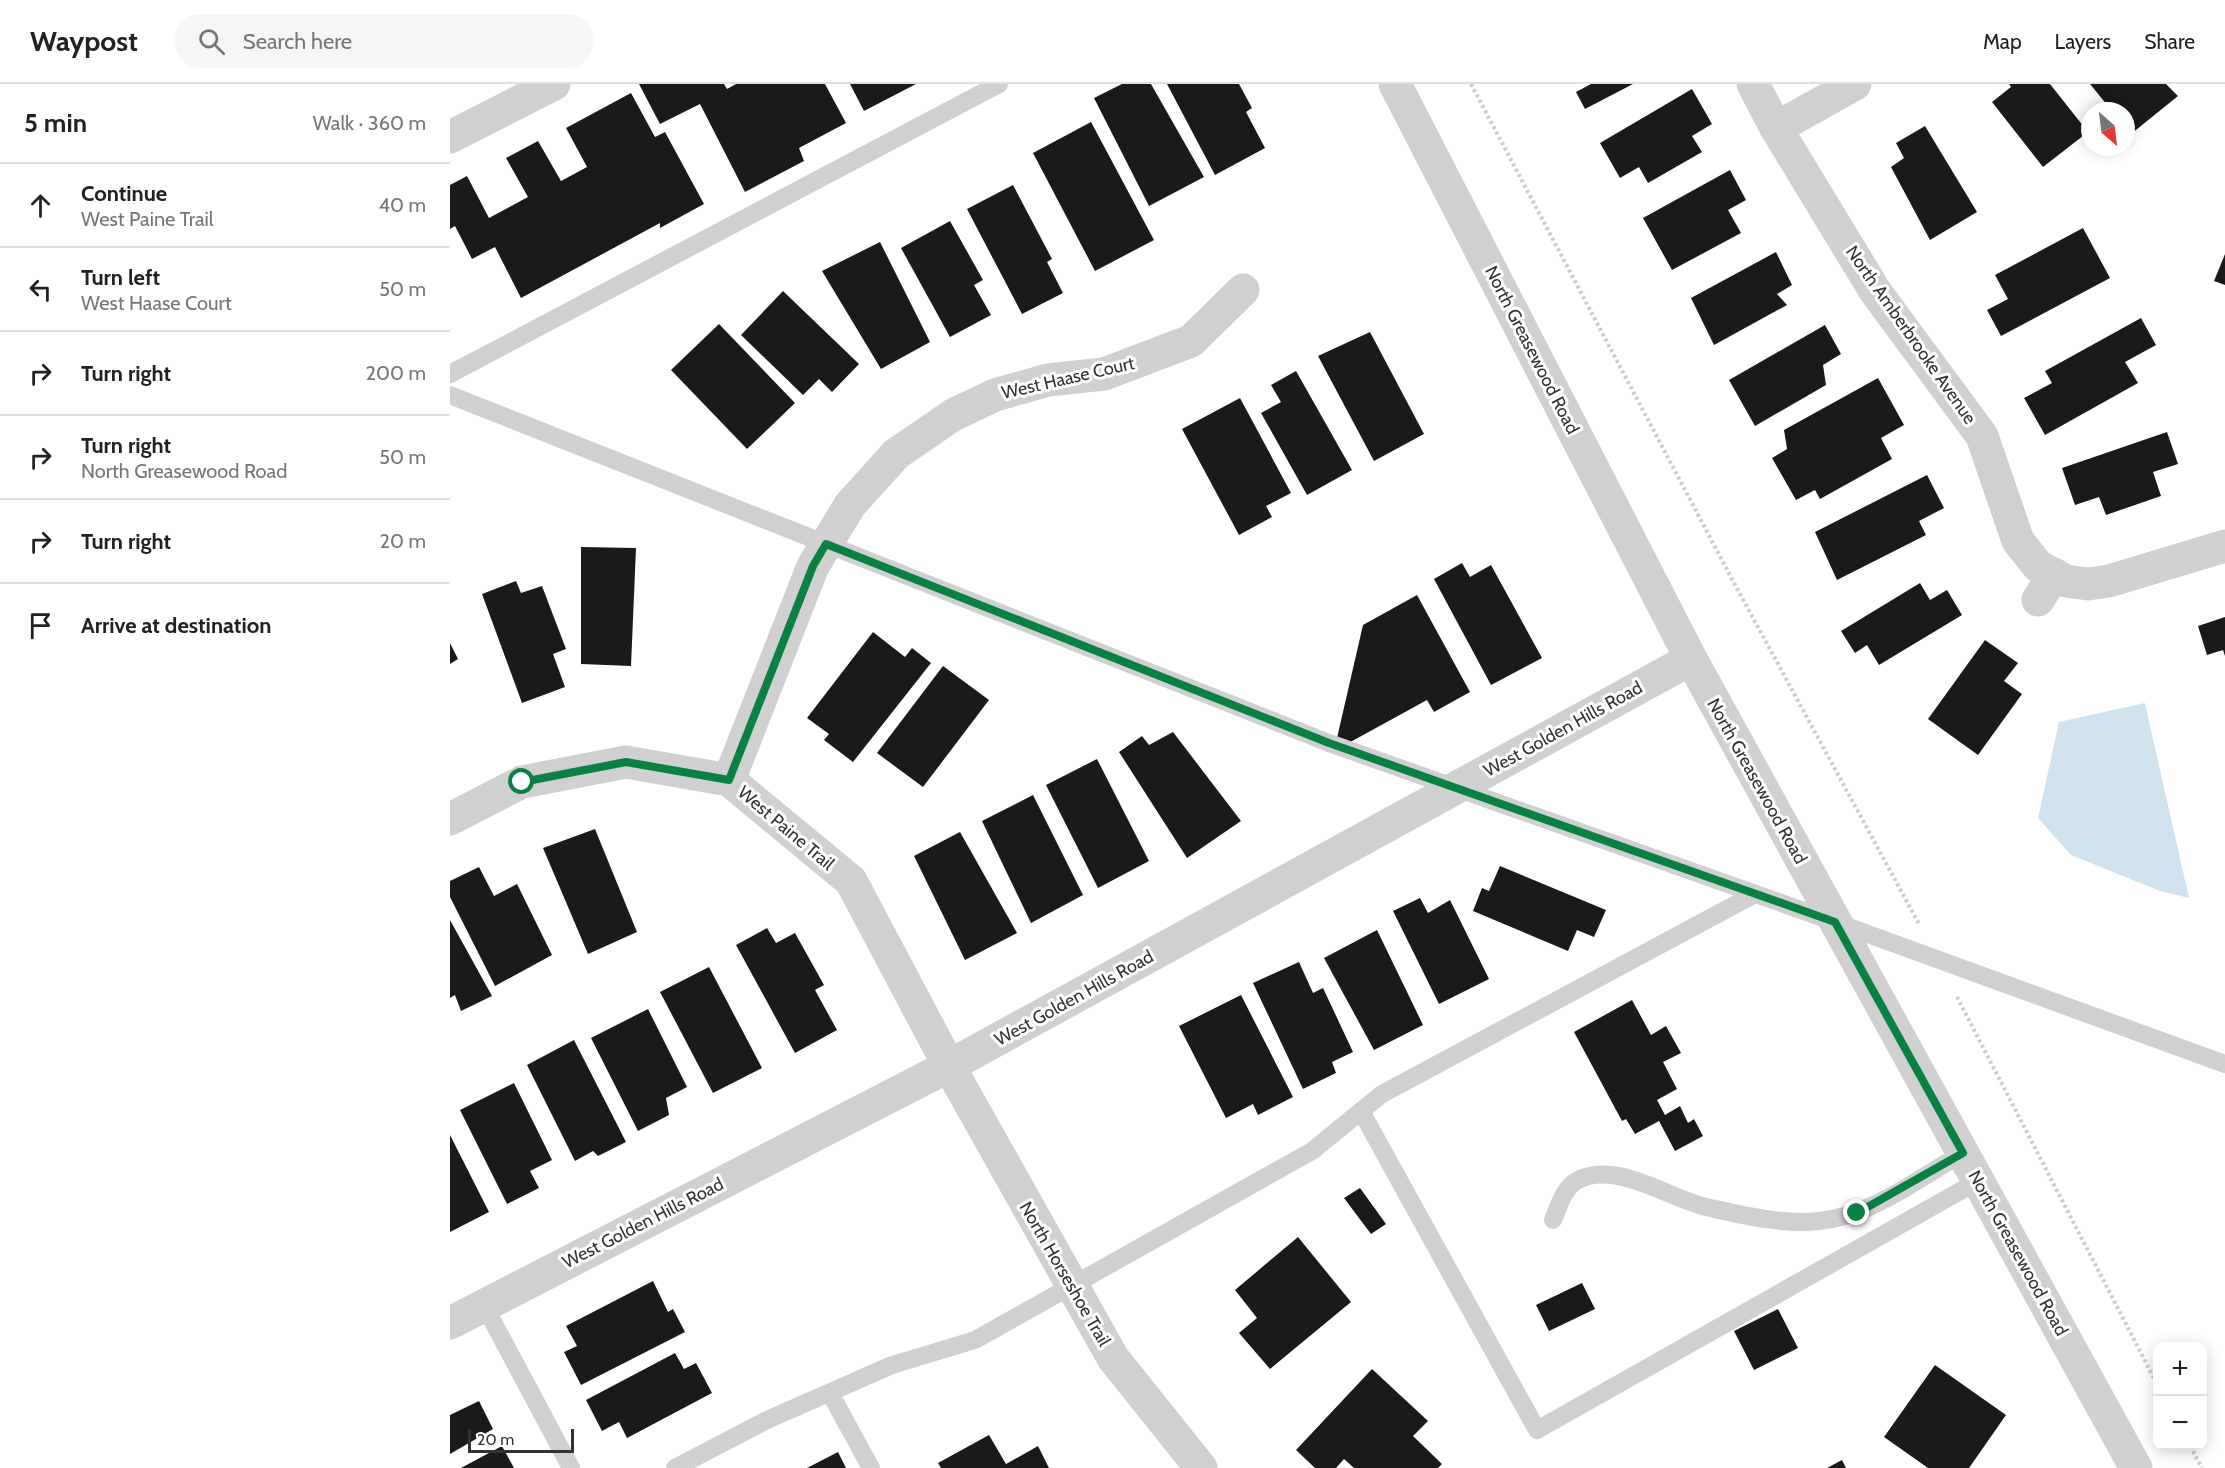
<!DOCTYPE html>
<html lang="en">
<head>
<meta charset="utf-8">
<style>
  :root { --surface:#fff; --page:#f6f6f6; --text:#222; --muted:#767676; --line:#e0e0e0 }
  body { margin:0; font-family:Cabin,sans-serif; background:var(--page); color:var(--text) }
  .controls { position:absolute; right:18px; bottom:18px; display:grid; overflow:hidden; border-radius:12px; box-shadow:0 3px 15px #0003 }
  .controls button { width:54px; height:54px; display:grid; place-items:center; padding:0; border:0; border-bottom:2px solid var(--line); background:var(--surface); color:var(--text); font:30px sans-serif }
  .compass { position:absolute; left:1631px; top:18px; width:54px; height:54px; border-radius:50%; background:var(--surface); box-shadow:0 3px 15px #0003; rotate:152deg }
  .scale { position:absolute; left:18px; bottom:15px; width:106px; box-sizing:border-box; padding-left:6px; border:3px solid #333; border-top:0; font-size:16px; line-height:21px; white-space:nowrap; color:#333; -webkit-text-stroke:4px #fff; paint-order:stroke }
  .stop { position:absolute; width:18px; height:18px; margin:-14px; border:4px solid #0b8043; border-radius:50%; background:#fff }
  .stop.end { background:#0b8043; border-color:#fff; box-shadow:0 2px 6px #0008 }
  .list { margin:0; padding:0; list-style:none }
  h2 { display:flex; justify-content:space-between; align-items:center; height:78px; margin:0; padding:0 24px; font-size:26px }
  h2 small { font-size:20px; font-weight:400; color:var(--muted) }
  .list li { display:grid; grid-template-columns:39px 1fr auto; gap:18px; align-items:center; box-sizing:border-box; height:84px; padding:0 24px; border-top:2px solid var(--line) }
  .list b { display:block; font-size:22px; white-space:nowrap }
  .list p { margin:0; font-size:20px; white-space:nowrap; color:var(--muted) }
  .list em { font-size:20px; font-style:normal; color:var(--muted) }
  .icon { flex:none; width:33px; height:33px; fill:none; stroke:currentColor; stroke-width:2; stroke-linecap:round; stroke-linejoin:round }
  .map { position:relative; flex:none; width:1775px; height:1384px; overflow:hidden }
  header { display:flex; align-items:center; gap:36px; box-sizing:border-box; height:84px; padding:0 30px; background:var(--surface); border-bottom:2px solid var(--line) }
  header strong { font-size:28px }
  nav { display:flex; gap:33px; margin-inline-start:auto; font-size:21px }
  .search { width:420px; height:54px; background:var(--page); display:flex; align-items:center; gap:15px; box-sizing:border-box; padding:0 21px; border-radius:33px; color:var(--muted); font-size:22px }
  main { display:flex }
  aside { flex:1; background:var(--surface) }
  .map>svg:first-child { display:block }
  .water { fill:#cfe2ee }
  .building { fill:#1a1a1a }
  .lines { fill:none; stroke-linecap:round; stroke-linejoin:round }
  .path { stroke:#cdcdcd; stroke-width:4; stroke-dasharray:3 3; stroke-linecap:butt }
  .service { stroke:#d0d0d0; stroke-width:18 }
  .minor { stroke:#d0d0d0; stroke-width:33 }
  .tertiary { stroke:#d0d0d0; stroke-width:33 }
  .route { stroke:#0b8043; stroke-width:8 }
  .labels { text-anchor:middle; stroke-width:6; stroke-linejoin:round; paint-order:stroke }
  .street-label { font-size:18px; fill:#333; stroke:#fff }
</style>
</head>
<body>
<header>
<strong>Waypost</strong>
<div class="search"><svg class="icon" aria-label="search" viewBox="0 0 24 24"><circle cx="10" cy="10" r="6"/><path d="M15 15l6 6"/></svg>Search here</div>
<nav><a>Map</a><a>Layers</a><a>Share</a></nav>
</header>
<main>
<aside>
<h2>5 min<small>Walk · 360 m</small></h2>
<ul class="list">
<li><svg class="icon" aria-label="ahead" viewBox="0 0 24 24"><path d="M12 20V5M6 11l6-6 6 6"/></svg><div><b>Continue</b><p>West Paine Trail</p></div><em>40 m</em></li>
<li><svg class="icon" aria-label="left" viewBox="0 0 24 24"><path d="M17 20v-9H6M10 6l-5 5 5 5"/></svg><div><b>Turn left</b><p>West Haase Court</p></div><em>50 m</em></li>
<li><svg class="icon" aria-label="right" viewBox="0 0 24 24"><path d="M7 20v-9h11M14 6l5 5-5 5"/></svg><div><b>Turn right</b></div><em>200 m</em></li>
<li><svg class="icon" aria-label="right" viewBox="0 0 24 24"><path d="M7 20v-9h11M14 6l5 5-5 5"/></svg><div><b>Turn right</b><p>North Greasewood Road</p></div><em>50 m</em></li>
<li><svg class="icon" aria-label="right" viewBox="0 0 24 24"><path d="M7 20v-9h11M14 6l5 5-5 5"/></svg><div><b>Turn right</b></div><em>20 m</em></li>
<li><svg class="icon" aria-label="arrive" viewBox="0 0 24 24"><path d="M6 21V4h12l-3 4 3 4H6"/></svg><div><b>Arrive at destination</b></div></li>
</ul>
</aside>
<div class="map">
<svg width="1775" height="1384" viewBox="0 0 1775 1384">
  <rect width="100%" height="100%" fill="#fff"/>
  <!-- water -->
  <polygon class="water" points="1695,619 1695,620 1739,814 1710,807 1621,771 1588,734 1609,638"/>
  <!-- building -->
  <g class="building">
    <polygon points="189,0 274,0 277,5 286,0 375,0 396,39 349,64 354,77 295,108 250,20 210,40"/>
    <polygon points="400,0 466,0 414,27"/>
    <polygon points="672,0 701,0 754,93 699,122 644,14"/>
    <polygon points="717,0 789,0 802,24 796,28 815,64 765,91"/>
    <polygon points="1141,0 1183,0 1135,25 1126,8"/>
    <polygon points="1559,0 1600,0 1638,48 1593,83 1542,18 1561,3"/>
    <polygon points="1640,0 1716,0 1728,12 1681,50 1676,44 1676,27 1662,27"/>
    <polygon points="1242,5 1262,40 1242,52 1252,68 1198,99 1189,83 1170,94 1150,59"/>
    <polygon points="181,9 205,53 215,48 254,120 210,144 210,139 71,214 45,163 22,175 5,142 0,145 0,101 17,92 39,134 78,113 56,74 88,57 111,97 137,83 116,44"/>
    <polygon points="641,38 704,156 645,187 583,69"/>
    <polygon points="1475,42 1527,128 1480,156 1441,83 1454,74 1446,59"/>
    <polygon points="1280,86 1296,116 1278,126 1291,149 1222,186 1193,134"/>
    <polygon points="563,101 602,175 597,178 613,209 572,230 517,125"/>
    <polygon points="500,137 533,196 524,201 541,231 500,253 451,164"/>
    <polygon points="1633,144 1660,194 1551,252 1537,226 1558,215 1545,191"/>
    <polygon points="430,158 480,258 431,285 372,187"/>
    <polygon points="1326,168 1342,201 1327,210 1337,221 1264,261 1241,214"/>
    <polygon points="1775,170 1775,201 1764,197"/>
    <polygon points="333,207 409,280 382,308 369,295 353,311 291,251"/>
    <polygon points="1691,234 1706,261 1675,278 1688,299 1595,351 1574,314 1602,299 1595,287"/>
    <polygon points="269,240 345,319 297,365 221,286"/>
    <polygon points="1375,241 1391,270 1373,281 1376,301 1305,342 1279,296"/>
    <polygon points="920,248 974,350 924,377 868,272"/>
    <polygon points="846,287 902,386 857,411 811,329 831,318 821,301"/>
    <polygon points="1428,294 1454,341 1431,354 1442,375 1370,415 1365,406 1346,416 1322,374 1337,365 1334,346"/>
    <polygon points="790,314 841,409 816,422 822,433 789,451 732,345"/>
    <polygon points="1717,348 1728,380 1703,388 1711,412 1656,431 1649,413 1625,421 1612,384"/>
    <polygon points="1477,391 1494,424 1469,437 1476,451 1387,496 1365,448"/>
    <polygon points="131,463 186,464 181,582 131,580"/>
    <polygon points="1012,479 1020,493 1041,481 1092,574 1041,601 984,495"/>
    <polygon points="66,497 71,509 92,502 116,565 103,570 115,603 72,619 32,510"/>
    <polygon points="1470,499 1480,516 1497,506 1512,531 1429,581 1417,561 1405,569 1391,547"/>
    <polygon points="967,511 1020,608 984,628 977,616 884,667 913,541"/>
    <polygon points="1775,533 1775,572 1773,566 1757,571 1748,542"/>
    <polygon points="423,548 455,573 462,564 481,579 403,678 374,656 379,650 357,634"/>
    <polygon points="1535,556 1568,579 1554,597 1572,610 1528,671 1478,635"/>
    <polygon points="0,559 8,575 0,580"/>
    <polygon points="493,582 539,616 473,703 427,669"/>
    <polygon points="723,648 791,737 737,774 669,668 692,652 699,661"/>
    <polygon points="647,675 699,777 648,804 596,701"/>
    <polygon points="583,711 633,811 581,839 532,737"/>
    <polygon points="145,745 187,848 138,870 93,764"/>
    <polygon points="510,748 567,849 515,876 464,772"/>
    <polygon points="1050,782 1156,826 1144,853 1127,846 1118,867 1023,827 1032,804 1039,807"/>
    <polygon points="29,783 44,812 67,800 102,871 45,902 0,813 0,797"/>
    <polygon points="970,814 978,829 1000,816 1039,895 989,920 943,827"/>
    <polygon points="0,836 42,912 11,927 5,911 0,914"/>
    <polygon points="317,844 326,859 345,849 374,901 365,906 387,946 345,969 286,861"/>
    <polygon points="927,846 973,941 924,966 874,874"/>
    <polygon points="849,878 863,909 873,904 903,968 882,978 886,989 853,1005 803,899"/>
    <polygon points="259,883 312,984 263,1009 210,908"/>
    <polygon points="791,911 843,1013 808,1031 803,1020 776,1034 729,942"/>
    <polygon points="1182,916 1201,951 1216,942 1231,969 1213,978 1227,1005 1207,1016 1215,1031 1230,1022 1238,1039 1244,1035 1253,1052 1225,1067 1209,1037 1185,1050 1176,1035 1172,1037 1124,948"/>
    <polygon points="198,925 237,1003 216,1014 219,1031 188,1047 141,954"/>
    <polygon points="124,956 176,1058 148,1072 143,1067 125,1077 77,981"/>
    <polygon points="64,999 102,1076 80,1087 89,1104 57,1120 10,1026"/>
    <polygon points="0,1051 39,1128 0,1148"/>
    <polygon points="910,1104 936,1140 921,1150 894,1114"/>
    <polygon points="848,1153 901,1218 820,1285 789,1249 807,1234 785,1206"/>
    <polygon points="203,1197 218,1228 223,1225 235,1248 131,1301 114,1268 127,1262 116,1242"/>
    <polygon points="1132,1199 1145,1225 1099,1247 1086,1221"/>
    <polygon points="1328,1225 1348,1264 1304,1286 1284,1247"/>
    <polygon points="225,1269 234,1285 246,1279 262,1309 177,1354 169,1338 152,1347 136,1316"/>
    <polygon points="1485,1281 1556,1331 1519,1384 1478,1384 1434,1353"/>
    <polygon points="922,1285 978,1337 963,1352 992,1380 988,1384 904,1384 894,1375 886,1384 865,1384 846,1366"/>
    <polygon points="29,1317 43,1345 0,1370 0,1331"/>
    <polygon points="539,1351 556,1380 588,1362 599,1384 491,1384 488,1379"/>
    <polygon points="52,1362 64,1384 11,1384"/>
    <polygon points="388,1368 396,1384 357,1384"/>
    <polygon points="1392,1376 1396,1384 1377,1384"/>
  </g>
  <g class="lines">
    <!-- path -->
    <g class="path">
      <polyline points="1021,0 1283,497 1469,840"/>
      <polyline points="1507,913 1708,1302"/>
      <polyline points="1740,1362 1752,1384"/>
    </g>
    <!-- service -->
    <g class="service">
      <polyline points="0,290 549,0"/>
      <polyline points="0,311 879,659 1385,838 1775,980"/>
      <polyline points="911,1027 1087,1346 1528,1097"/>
      <path d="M1103,1136C1108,1124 1114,1104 1126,1097C1164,1075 1218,1114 1256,1123C1292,1131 1332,1141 1369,1137C1421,1132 1469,1094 1513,1069"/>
      <polyline points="34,1221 121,1384"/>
      <polyline points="380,1309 421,1384"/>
      <polyline points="225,1384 317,1336 442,1281 525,1256 862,1067 932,1010 1305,810"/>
    </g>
    <!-- minor -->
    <g class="minor">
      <polyline points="1303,0 1326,44 1425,207 1532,352 1568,457 1588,482 1616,497 1638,500 1659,497 1775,462"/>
      <polyline points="1326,44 1405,0"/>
      <polyline points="0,53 104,0"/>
      <polyline points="1588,516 1604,490"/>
      <polyline points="279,696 363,482 400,421 446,370 503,331 545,311 598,296 654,290 741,257 793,206"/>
      <polyline points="0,735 72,698 176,678 279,696 401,797 499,982 663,1274 751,1384"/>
      <polyline points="0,1239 499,982 1241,575"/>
    </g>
    <!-- tertiary -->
    <polyline class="tertiary" points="945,0 1241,575 1686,1384"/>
  </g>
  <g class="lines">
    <!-- route -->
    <polyline class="route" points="72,698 176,678 279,696 363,482 376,460 879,659 1385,838 1513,1069 1407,1129"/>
  </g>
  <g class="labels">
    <!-- street labels -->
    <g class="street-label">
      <text transform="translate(1461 251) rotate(55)" y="6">North Amberbrooke Avenue</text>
      <text transform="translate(1082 266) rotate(63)" y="6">North Greasewood Road</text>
      <text transform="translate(618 294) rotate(-13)" y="6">West Haase Court</text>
      <text transform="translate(1113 645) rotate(-29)" y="6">West Golden Hills Road</text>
      <text transform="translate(1307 697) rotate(61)" y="6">North Greasewood Road</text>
      <text transform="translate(336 744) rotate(40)" y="6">West Paine Trail</text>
      <text transform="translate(624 914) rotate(-29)" y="6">West Golden Hills Road</text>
      <text transform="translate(193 1139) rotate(-27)" y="6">West Golden Hills Road</text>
      <text transform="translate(1568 1169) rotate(61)" y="6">North Greasewood Road</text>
      <text transform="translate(615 1190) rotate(60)" y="6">North Horseshoe Trail</text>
    </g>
  </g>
</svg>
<div class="controls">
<button>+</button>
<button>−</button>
</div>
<svg class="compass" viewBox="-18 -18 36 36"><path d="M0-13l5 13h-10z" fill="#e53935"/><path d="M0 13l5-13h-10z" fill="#767676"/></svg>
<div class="scale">20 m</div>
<div class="stop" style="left:72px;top:698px"></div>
<div class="stop end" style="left:1407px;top:1129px"></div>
</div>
</main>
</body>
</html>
